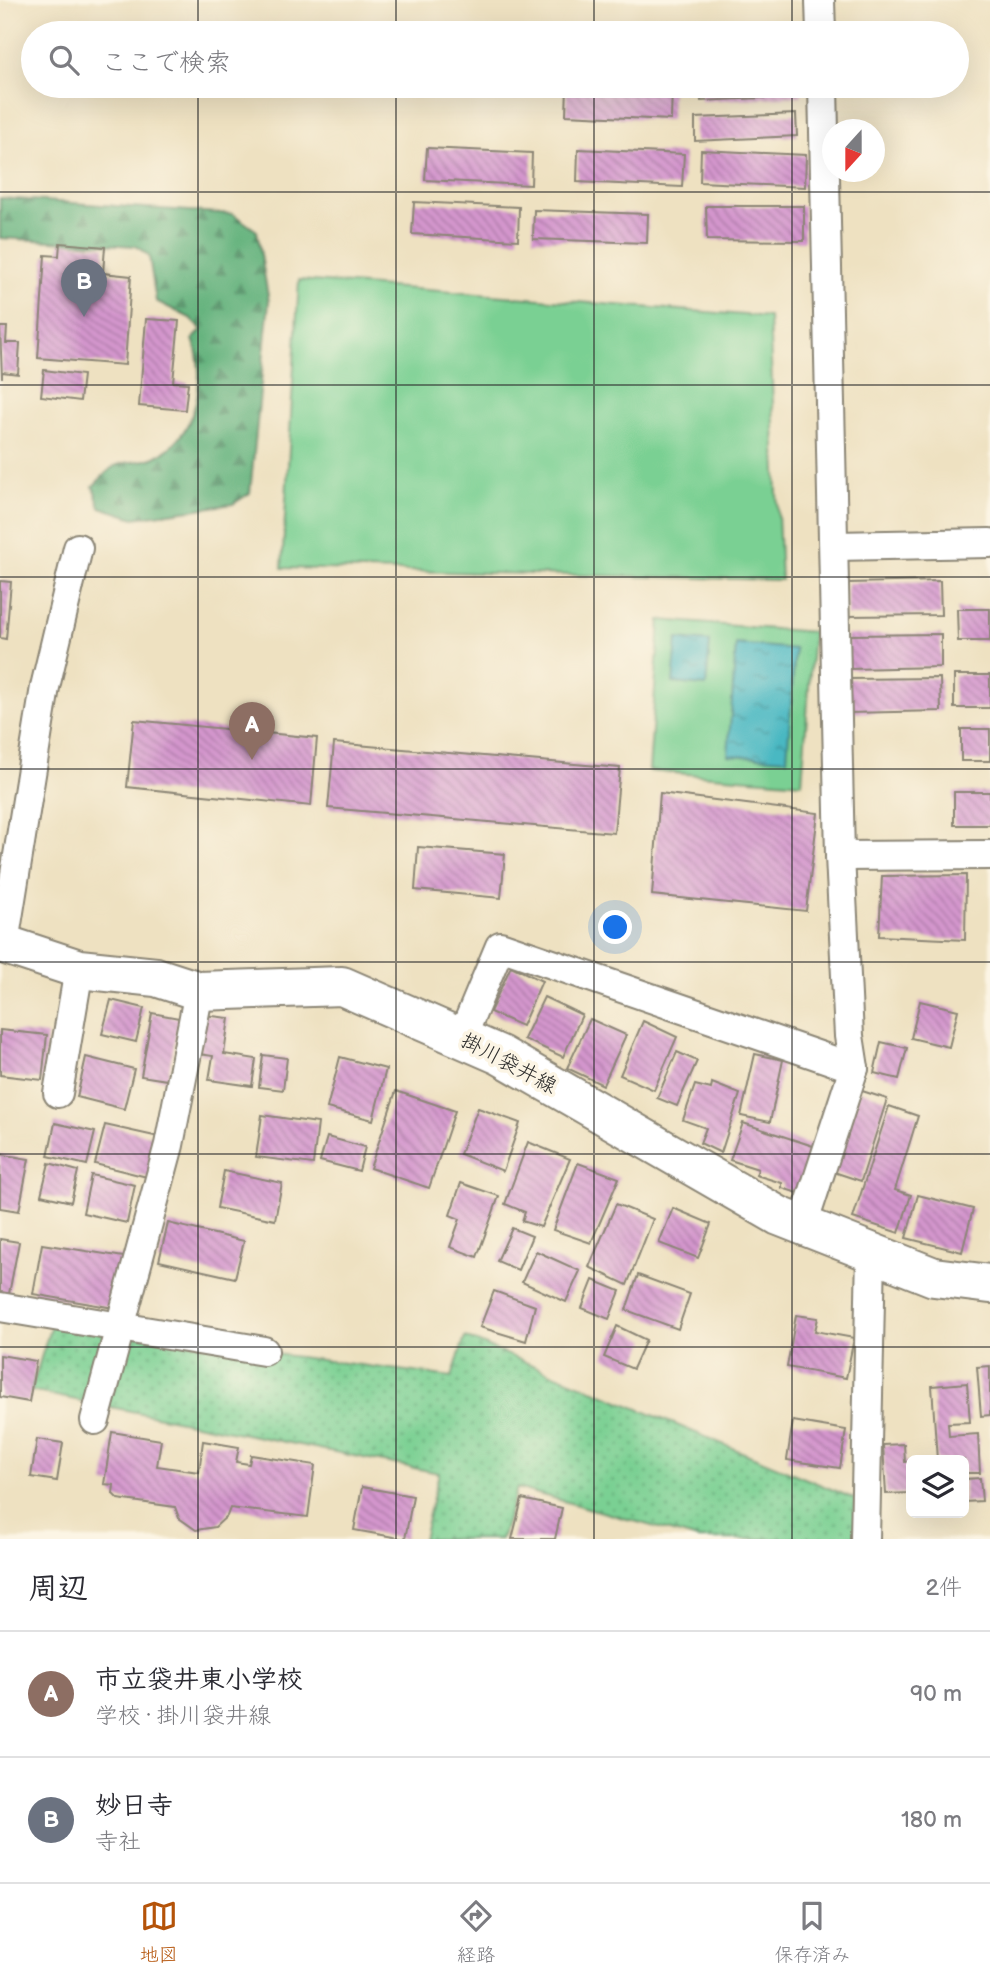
<!DOCTYPE html>
<html lang="ja">
<head>
<meta charset="utf-8">
<style>
  :root { --surface:#fff; --page:#f2f2f3; --text:#2b2b33; --muted:#7c7c81; --line:#e1e1e2; --accent:#b45309 }
  body { margin:0; font-family:"Balsamiq Sans","Klee One",sans-serif; background:var(--page); color:var(--text) }
  .controls { position:absolute; right:21px; bottom:21px; display:grid; overflow:hidden; border-radius:10px; box-shadow:0 7px 28px #0002 }
  .controls button { width:63px; height:63px; display:grid; place-items:center; padding:0; border:0; border-bottom:2px solid var(--line); background:var(--surface); color:var(--text); font:35px sans-serif }
  .compass { position:absolute; left:822px; top:119px; width:63px; height:63px; border-radius:50%; background:var(--surface); box-shadow:0 7px 28px #0002; rotate:201deg }
  .you { position:absolute; left:616px; top:928px; width:24px; height:24px; margin:-18px; border:5px solid #fff; border-radius:50%; background:#1a73e8; box-shadow:0 0 0 10px #1a73e833 }
  .badge { display:grid; place-items:center; width:46px; height:46px; border-radius:50%; background:var(--accent); color:#fff; font-size:23px; font-weight:700 }
  .pin { position:absolute; translate:-50% -58px; filter:drop-shadow(0 2px 4px #0008) }
  .pin::after { content:''; position:absolute; top:37px; width:24px; height:21px; background:inherit; clip-path:polygon(0 0,100% 0,50% 100%) }
  .list { margin:0; padding:0; list-style:none }
  h2 { display:flex; justify-content:space-between; align-items:center; height:91px; margin:0; padding:0 28px; font-size:30px }
  h2 small { font-size:23px; font-weight:400; color:var(--muted) }
  .list li { display:grid; grid-template-columns:46px 1fr auto; gap:21px; align-items:center; box-sizing:border-box; height:126px; padding:0 28px; border-top:2px solid var(--line) }
  .list b { display:block; font-size:26px; white-space:nowrap }
  .list p { margin:0; font-size:23px; white-space:nowrap; color:var(--muted) }
  .list em { font-size:23px; font-style:normal; color:var(--muted) }
  .icon { flex:none; width:38px; height:38px; fill:none; stroke:currentColor; stroke-width:2; stroke-linecap:round; stroke-linejoin:round }
  .map { position:relative; flex:none; width:990px; height:1539px; overflow:hidden }
  .search { position:absolute; background:var(--surface); box-shadow:0 7px 28px #0002; left:21px; right:21px; top:21px; height:77px; display:flex; align-items:center; gap:18px; box-sizing:border-box; padding:0 24px; border-radius:38px; color:var(--muted); font-size:26px }
  .sheet { height:343px; background:var(--surface) }
  nav { display:flex; justify-content:space-around; align-items:center; box-sizing:border-box; height:98px; border-top:2px solid var(--line); background:var(--surface); font-size:19px; color:var(--muted) }
  nav a { display:grid; justify-items:center; gap:4px }
  nav .on { color:var(--accent) }
  .map>svg:first-child { display:block }
  .grass { fill:url(#grass-dots); stroke:#527e5f; stroke-width:2 }
  .forest { fill:url(#forest-firs); stroke:#476e54; stroke-width:2 }
  .park { fill:#7ad093; stroke:#527e5f; stroke-width:2 }
  .water { fill:url(#water-ripples); stroke:#3a7276; stroke-width:2 }
  .building { fill:url(#building-back-hatch) }
  .lines { fill:none; stroke-linecap:round; stroke-linejoin:round }
  .street-casing { stroke:#8c8676; stroke-width:32 }
  .secondary-casing { stroke:#8c8676; stroke-width:42 }
  .street { stroke:#fff; stroke-width:28 }
  .secondary { stroke:#fff; stroke-width:38 }
  .grid { fill:none; stroke:#2b2b2b; stroke-width:2; stroke-opacity:0.55 }
  .labels { text-anchor:middle; stroke-width:7; stroke-linejoin:round; paint-order:stroke }
  .street-label { font-size:21px; fill:#2b2b2b; stroke:#fcf5e5 }
</style>
</head>
<body>
<div class="map">
<svg width="990" height="1539" viewBox="0 0 990 1539">
  <defs>
    <pattern id="grass-dots" width="8" height="8" patternUnits="userSpaceOnUse" patternTransform="scale(1.75)"><rect width="8" height="8" fill="#7ad093"/><path d="M2 2h.1M6 6h.1" fill="none" stroke="#64a978" stroke-width="1.8" stroke-linecap="round"/></pattern>
    <pattern id="forest-firs" width="22" height="20" patternUnits="userSpaceOnUse" patternTransform="scale(1.75)"><rect width="22" height="20" fill="#63b27d"/><path d="M5 1l3.5 6h-7zM16 11l3.5 6h-7z" fill="#529167"/></pattern>
    <pattern id="water-ripples" width="26" height="14" patternUnits="userSpaceOnUse" patternTransform="scale(1.75)"><rect width="26" height="14" fill="#49b8c2"/><path d="M2 4q2-2 4 0t4 0M15 11q2-2 4 0t4 0" fill="none" stroke="#3d969e"/></pattern>
    <pattern id="building-back-hatch" width="6" height="6" patternUnits="userSpaceOnUse" patternTransform="scale(1.75)"><rect width="6" height="6" fill="#d496cd"/><path d="M-1 5l2 2M0 0l6 6M5-1l2 2" fill="none" stroke="#ac7ba7"/></pattern>
  </defs>
  <rect width="100%" height="100%" fill="#fcf5e5"/>
  <filter id="ink" filterUnits="userSpaceOnUse"><feTurbulence type="fractalNoise" baseFrequency=".0143" numOctaves="2"/><feDisplacementMap in="SourceGraphic" scale="14" xChannelSelector="R" yChannelSelector="G"/><feConvolveMatrix kernelMatrix="1 2 1 2 8 2 1 2 1" color-interpolation-filters="sRGB"/></filter>
  <filter id="wash" filterUnits="userSpaceOnUse"><feTurbulence type="fractalNoise" baseFrequency=".00686" numOctaves="4" result="noise"/><feDisplacementMap in="SourceGraphic" scale="28" xChannelSelector="R" yChannelSelector="G"/><feGaussianBlur stdDeviation="1.57" result="paint"/><feColorMatrix in="noise" values="0 0 0 0 0 0 0 0 0 0 0 0 0 0 0 0 0 1.4 0 .05"/><feComposite in="paint" operator="in"/></filter>
  <g filter="url(#wash)">
    <rect width="100%" height="100%" fill="#eee1c1"/>
    <!-- grass -->
    <polygon class="grass" points="51,1325 452,1377 465,1337 855,1499 856,1539 698,1539 517,1488 501,1539 423,1539 439,1473 31,1391"/>
    <!-- forest -->
    <path class="forest" d="M0,198L233,214L257,231L269,302L250,493L233,504L134,518L100,507L93,486C100,480 106,472 113,467C125,460 143,463 155,457C197,437 207,378 193,339L202,330L190,318L156,301L149,256L136,246L0,238Z"/>
    <!-- park -->
    <g class="park">
      <polygon points="299,280 769,317 781,580 282,568"/>
      <polygon points="660,620 813,632 802,783 649,771"/>
    </g>
    <!-- water -->
    <g class="water">
      <polygon points="677,639 710,642 706,686 673,683"/>
      <polygon points="736,644 795,649 787,759 728,755"/>
    </g>
    <g id="blocks">
      <!-- building -->
      <g class="building">
        <polygon points="567,86 672,87 671,120 566,115"/>
        <polygon points="700,86 802,86 802,96 701,101"/>
        <polygon points="796,114 797,136 695,141 695,118"/>
        <polygon points="427,148 532,153 531,185 425,180"/>
        <polygon points="578,149 684,154 682,187 577,182"/>
        <polygon points="701,150 806,155 805,187 700,182"/>
        <polygon points="414,202 519,207 518,240 412,234"/>
        <polygon points="706,206 804,206 804,241 707,240"/>
        <polygon points="534,210 648,214 647,243 533,239"/>
        <polygon points="60,243 105,247 103,273 131,276 125,365 38,358 45,255 59,256"/>
        <polygon points="146,319 179,321 173,382 188,383 185,410 139,406"/>
        <polygon points="0,327 7,327 6,343 20,343 18,374 2,372 2,378"/>
        <polygon points="44,370 83,375 80,401 41,396"/>
        <polygon points="0,581 11,582 6,639 0,638"/>
        <polygon points="940,581 941,615 847,616 847,583"/>
        <polygon points="957,609 990,609 990,641 958,641"/>
        <polygon points="941,634 941,667 848,669 847,635"/>
        <rect x="954" y="675" width="36" height="33"/>
        <polygon points="940,678 941,711 848,713 847,679"/>
        <polygon points="134,720 317,738 311,806 127,787"/>
        <rect x="961" y="729" width="29" height="32"/>
        <polygon points="334,743 620,768 614,833 328,808"/>
        <rect x="954" y="792" width="36" height="33"/>
        <polygon points="660,793 818,813 806,911 652,895"/>
        <polygon points="418,847 505,854 501,898 415,890"/>
        <polygon points="966,875 965,940 879,936 882,876"/>
        <polygon points="511,966 542,981 522,1026 490,1012"/>
        <polygon points="544,997 582,1015 563,1057 524,1039"/>
        <polygon points="111,1000 144,1008 136,1042 102,1034"/>
        <polygon points="920,1001 958,1010 949,1047 911,1038"/>
        <polygon points="152,1013 179,1018 167,1080 141,1076"/>
        <polygon points="204,1015 229,1018 224,1054 256,1059 252,1086 209,1080 213,1056 199,1054"/>
        <polygon points="590,1019 626,1035 603,1085 567,1068"/>
        <polygon points="643,1021 677,1037 654,1090 620,1075"/>
        <polygon points="0,1030 47,1035 42,1080 0,1075"/>
        <polygon points="881,1042 907,1048 899,1079 874,1073"/>
        <polygon points="677,1052 697,1061 677,1106 657,1098"/>
        <polygon points="755,1054 783,1060 770,1122 741,1116"/>
        <polygon points="263,1055 287,1058 283,1090 259,1087"/>
        <polygon points="86,1057 134,1069 124,1109 77,1097"/>
        <polygon points="340,1057 386,1069 373,1120 327,1108"/>
        <polygon points="712,1083 740,1094 721,1153 700,1143 706,1128 683,1120 695,1085 711,1089"/>
        <polygon points="859,1090 887,1099 861,1181 834,1172"/>
        <polygon points="396,1091 455,1111 429,1188 370,1168"/>
        <polygon points="889,1106 918,1116 895,1190 911,1195 899,1233 853,1218"/>
        <polygon points="478,1108 520,1123 503,1171 460,1154"/>
        <polygon points="262,1115 318,1123 313,1164 256,1157"/>
        <polygon points="55,1123 95,1132 87,1165 48,1156"/>
        <polygon points="743,1123 816,1147 801,1194 782,1188 782,1183 756,1175 758,1169 730,1160"/>
        <polygon points="105,1125 159,1137 151,1178 95,1164"/>
        <polygon points="327,1137 365,1147 359,1171 320,1161"/>
        <polygon points="528,1142 570,1159 541,1227 522,1221 525,1212 505,1204"/>
        <polygon points="0,1154 29,1159 19,1211 0,1208"/>
        <polygon points="49,1163 78,1171 71,1202 41,1195"/>
        <polygon points="578,1163 619,1178 591,1243 553,1230"/>
        <polygon points="224,1171 282,1183 275,1220 217,1208"/>
        <polygon points="91,1175 135,1185 127,1223 83,1213"/>
        <polygon points="461,1183 499,1196 477,1257 450,1247 460,1219 450,1215"/>
        <polygon points="918,1195 973,1209 962,1252 906,1238"/>
        <polygon points="616,1204 653,1219 627,1285 589,1267"/>
        <polygon points="673,1208 711,1224 698,1258 659,1243"/>
        <polygon points="168,1223 244,1241 235,1278 159,1261"/>
        <polygon points="512,1228 532,1236 518,1270 497,1261"/>
        <polygon points="0,1239 19,1242 9,1294 0,1293"/>
        <polygon points="42,1244 124,1257 114,1308 33,1294"/>
        <polygon points="536,1251 580,1271 566,1302 522,1282"/>
        <polygon points="638,1275 690,1294 678,1329 626,1310"/>
        <polygon points="593,1280 620,1291 609,1319 582,1308"/>
        <polygon points="494,1291 535,1306 526,1341 480,1327"/>
        <polygon points="796,1315 818,1318 815,1331 854,1338 846,1378 787,1367"/>
        <polygon points="617,1326 646,1340 633,1369 604,1357"/>
        <polygon points="0,1355 36,1361 29,1402 0,1397"/>
        <polygon points="990,1366 990,1415 981,1416 977,1367"/>
        <polygon points="967,1383 970,1422 948,1423 949,1436 978,1434 980,1473 964,1473 964,1460 937,1460 932,1386"/>
        <polygon points="793,1421 846,1430 840,1468 787,1460"/>
        <polygon points="112,1432 161,1440 157,1466 199,1472 203,1441 239,1447 236,1462 249,1464 251,1455 315,1465 308,1517 230,1508 227,1516 215,1527 196,1530 179,1518 175,1507 118,1499 113,1494 114,1485 104,1484"/>
        <polygon points="37,1439 63,1443 57,1481 31,1477"/>
        <polygon points="904,1444 905,1462 911,1462 911,1493 886,1494 883,1445"/>
        <polygon points="980,1478 982,1501 964,1502 964,1479"/>
        <polygon points="362,1487 413,1496 405,1539 354,1530"/>
        <polygon points="522,1499 562,1508 555,1539 512,1539"/>
      </g>
    </g>
  </g>
  <g filter="url(#ink)">
    <use href="#blocks" fill-opacity="0" stroke="#8c8676" stroke-width="2"/>
    <g class="lines">
      <!-- street casing -->
      <g class="street-casing">
        <g id="street">
          <polyline points="820,0 821,33"/>
          <polyline points="835,546 990,543"/>
          <polyline points="840,856 990,855"/>
          <polyline points="4,943 45,687 78,548"/>
          <polyline points="462,1037 500,946 854,1068"/>
          <polyline points="58,1093 79,969"/>
          <polyline points="803,1225 854,1068 849,1036 840,856 823,86"/>
          <polyline points="0,1307 264,1351"/>
          <polyline points="95,1420 169,1145 199,991"/>
          <polyline points="865,1539 871,1252"/>
        </g>
      </g>
      <!-- secondary casing -->
      <g class="secondary-casing">
        <polyline id="secondary" points="0,943 79,969 156,977 199,991 342,986 500,1055 779,1216 934,1277 990,1284"/>
      </g>
      <!-- street -->
      <use href="#street" class="street"/>
      <!-- secondary -->
      <use href="#secondary" class="secondary"/>
    </g>
  </g>
  <!-- grid -->
  <path class="grid" d="M198,0V33M396,0V33M594,0V33M792,0V33M198,86V1539M396,86V1539M594,86V1539M792,86V1539M0,192H990M0,385H990M0,577H990M0,769H990M0,962H990M0,1154H990M0,1347H990"/>
  <g class="labels">
    <!-- street labels -->
    <g class="street-label">
      <text transform="translate(509 1063) rotate(28)" y="7">掛川袋井線</text>
    </g>
  </g>
</svg>
<div class="controls">
<button><svg class="icon" aria-label="layers" viewBox="0 0 24 24"><path d="M12 4l9 5-9 5-9-5zM3 14l9 5 9-5"/></svg></button>
</div>
<svg class="compass" viewBox="-18 -18 36 36"><path d="M0-13l5 13h-10z" fill="#e53935"/><path d="M0 13l5-13h-10z" fill="#7c7c81"/></svg>
<div class="you"></div>
<div class="pin badge" style="left:252px;top:760px;background:#8d6e63">A</div>
<div class="pin badge" style="left:84px;top:317px;background:#6b7280">B</div>
<div class="search"><svg class="icon" aria-label="search" viewBox="0 0 24 24"><circle cx="10" cy="10" r="6"/><path d="M15 15l6 6"/></svg>ここで検索</div>
</div>
<section class="sheet">
<h2>周辺<small>2件</small></h2>
<ul class="list">
<li><span class="badge" style="background:#8d6e63">A</span><div><b>市立袋井東小学校</b><p>学校 · 掛川袋井線</p></div><em>90 m</em></li>
<li><span class="badge" style="background:#6b7280">B</span><div><b>妙日寺</b><p>寺社</p></div><em>180 m</em></li>
</ul>
</section>
<nav>
<a class="on"><svg class="icon" aria-label="map" viewBox="0 0 24 24"><path d="M3 6l6-2 6 2 6-2v14l-6 2-6-2-6 2zM9 4v14M15 6v14"/></svg>地図</a>
<a><svg class="icon" aria-label="directions" viewBox="0 0 24 24"><path d="M12 3l9 9-9 9-9-9zM9 14v-3h6M13 9l2 2-2 2"/></svg>経路</a>
<a><svg class="icon" aria-label="saved" viewBox="0 0 24 24"><path d="M7 4h10v16l-5-4-5 4z"/></svg>保存済み</a>
</nav>
</body>
</html>
